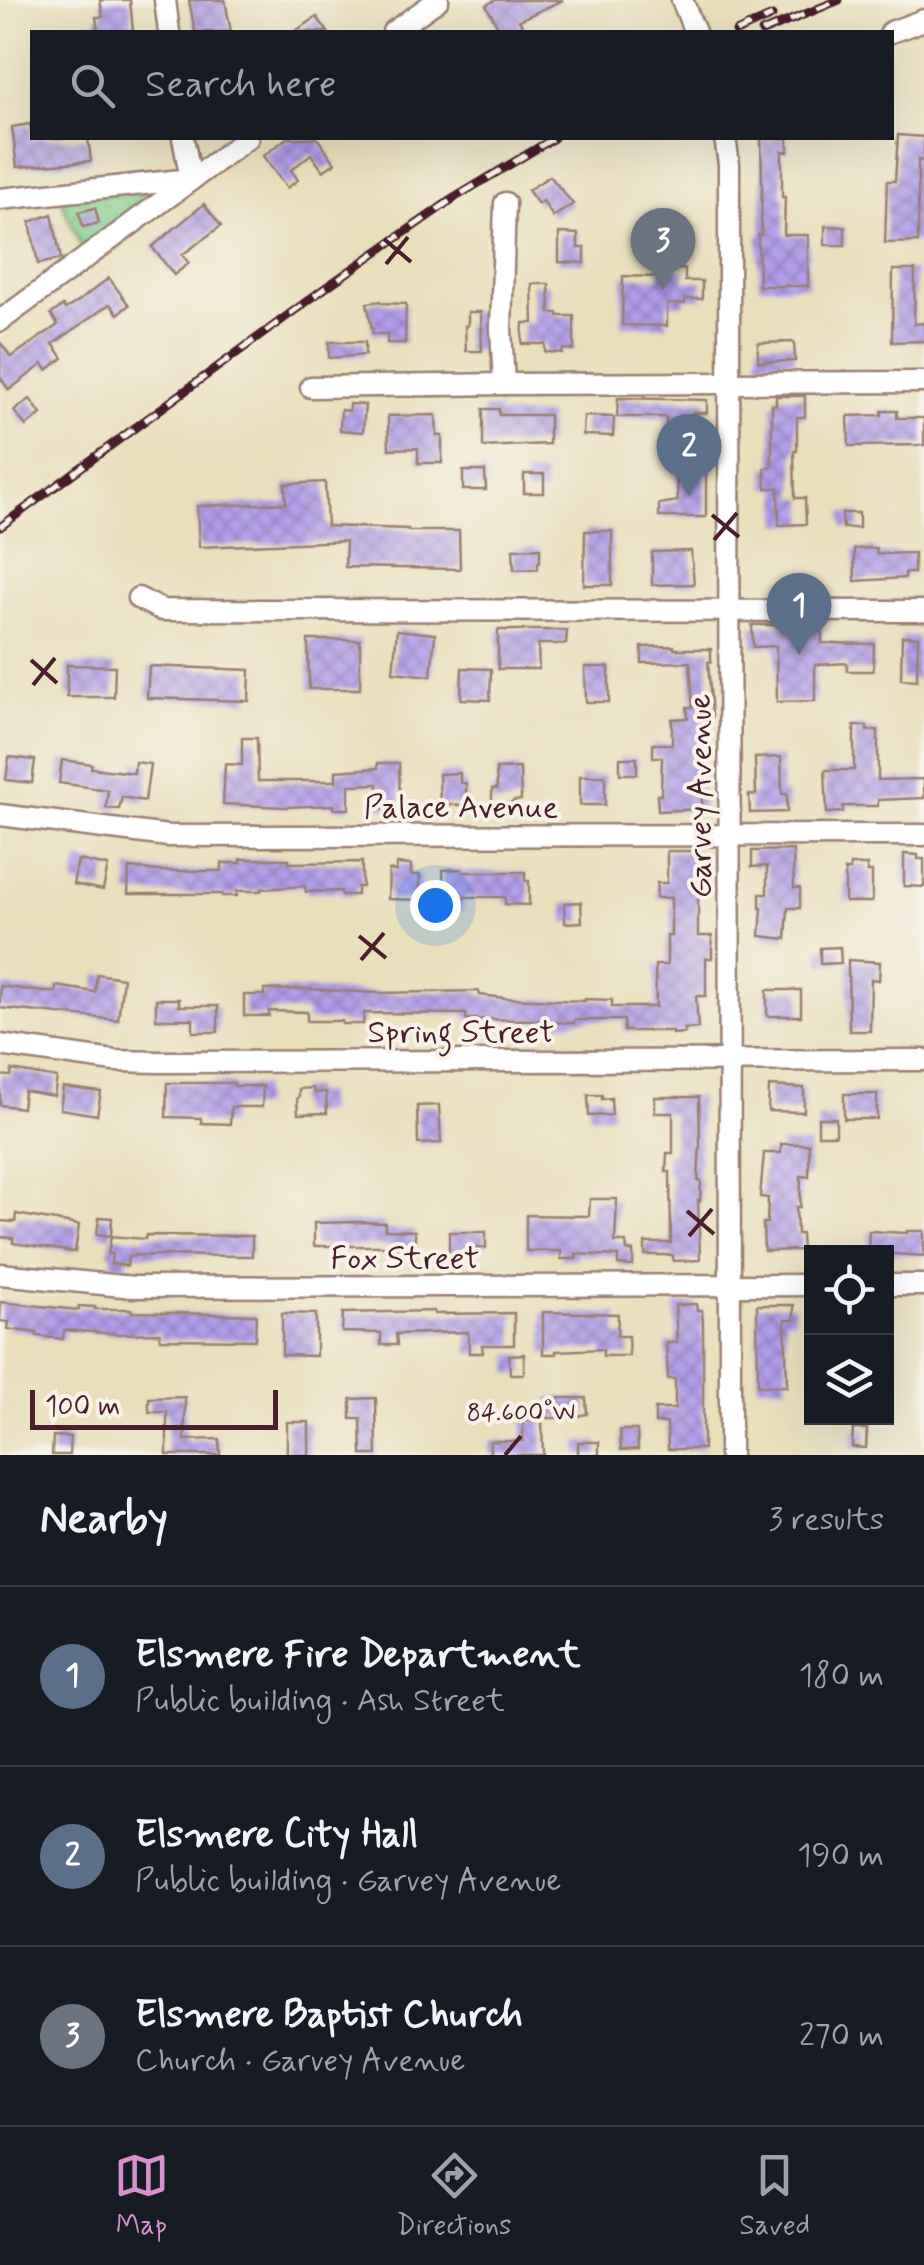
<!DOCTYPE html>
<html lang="en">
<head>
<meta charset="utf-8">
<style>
  :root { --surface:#171b24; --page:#242831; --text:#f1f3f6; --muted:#9ea1a6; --line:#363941; --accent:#d690ce }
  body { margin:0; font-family:Mynerve,sans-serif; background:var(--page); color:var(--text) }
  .controls { position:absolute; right:30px; bottom:30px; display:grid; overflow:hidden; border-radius:0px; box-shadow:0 10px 40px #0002 }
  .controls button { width:90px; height:90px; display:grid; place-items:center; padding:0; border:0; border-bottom:2px solid var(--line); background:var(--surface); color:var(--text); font:50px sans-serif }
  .scale { position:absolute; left:30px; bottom:25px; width:248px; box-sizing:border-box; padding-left:10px; border:5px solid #4a1f2b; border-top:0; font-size:28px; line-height:35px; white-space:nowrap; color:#4a1f2b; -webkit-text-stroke:8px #f7f3e8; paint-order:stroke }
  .you { position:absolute; left:435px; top:905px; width:35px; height:35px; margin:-25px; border:8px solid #fff; border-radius:50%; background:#1a73e8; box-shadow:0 0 0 15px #1a73e833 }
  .badge { display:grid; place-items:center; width:65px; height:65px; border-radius:50%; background:var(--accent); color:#fff; font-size:32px; font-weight:700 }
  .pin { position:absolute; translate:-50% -82px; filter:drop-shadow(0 2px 5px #0008) }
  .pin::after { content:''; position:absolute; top:52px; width:35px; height:30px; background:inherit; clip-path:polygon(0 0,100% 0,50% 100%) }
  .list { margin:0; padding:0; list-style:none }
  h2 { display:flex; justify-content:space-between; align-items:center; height:130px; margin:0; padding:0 40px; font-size:42px }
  h2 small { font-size:32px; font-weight:400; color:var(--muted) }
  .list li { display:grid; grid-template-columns:65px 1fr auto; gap:30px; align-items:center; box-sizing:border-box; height:180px; padding:0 40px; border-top:2px solid var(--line) }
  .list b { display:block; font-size:38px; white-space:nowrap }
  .list p { margin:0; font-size:32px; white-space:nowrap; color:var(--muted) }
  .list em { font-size:32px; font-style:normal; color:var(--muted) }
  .icon { flex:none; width:55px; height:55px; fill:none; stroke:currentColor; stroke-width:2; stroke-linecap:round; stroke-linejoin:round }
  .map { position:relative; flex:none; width:924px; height:1455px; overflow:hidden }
  .search { position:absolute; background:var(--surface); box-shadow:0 10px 40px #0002; left:30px; right:30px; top:30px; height:110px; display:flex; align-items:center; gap:25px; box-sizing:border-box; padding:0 35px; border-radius:0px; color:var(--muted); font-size:38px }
  .sheet { height:670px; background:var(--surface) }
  nav { display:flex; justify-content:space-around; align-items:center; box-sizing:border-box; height:140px; border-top:2px solid var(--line); background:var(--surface); font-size:28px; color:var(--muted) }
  nav a { display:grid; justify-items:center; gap:5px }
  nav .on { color:var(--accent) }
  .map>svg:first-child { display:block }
  .park { fill:url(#park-dots); stroke:#68785c; stroke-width:2.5 }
  .building { fill:url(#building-cross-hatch) }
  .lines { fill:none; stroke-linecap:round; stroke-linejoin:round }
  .minor-casing { stroke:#9a7f73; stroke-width:25 }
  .minor { stroke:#fff; stroke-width:20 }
  .rail-casing { stroke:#4a1f2b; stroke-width:9 }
  .rail { stroke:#f7f3e8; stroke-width:5; stroke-dasharray:15; stroke-linecap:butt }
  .ticks { fill:none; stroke:#4a1f2b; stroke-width:4 }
  .labels { text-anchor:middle; stroke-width:8; stroke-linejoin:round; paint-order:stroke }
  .street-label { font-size:32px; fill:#4a1f2b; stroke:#f7f3e8 }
  .ticks-label { font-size:25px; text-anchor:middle; fill:#4a1f2b; stroke:#f7f3e8; stroke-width:8; stroke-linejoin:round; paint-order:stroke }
</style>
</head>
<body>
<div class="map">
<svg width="924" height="1455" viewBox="0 0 924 1455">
  <defs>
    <pattern id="park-dots" width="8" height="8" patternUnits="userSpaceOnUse" patternTransform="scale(2.5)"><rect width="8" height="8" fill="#86d08d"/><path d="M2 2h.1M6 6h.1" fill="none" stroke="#75b27a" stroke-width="1.8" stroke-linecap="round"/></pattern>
    <pattern id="building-cross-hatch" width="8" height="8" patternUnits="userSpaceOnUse" patternTransform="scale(2.5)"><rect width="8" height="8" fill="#b19de9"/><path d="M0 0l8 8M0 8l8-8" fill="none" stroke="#927fbd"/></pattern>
  </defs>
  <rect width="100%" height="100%" fill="#f7f3e8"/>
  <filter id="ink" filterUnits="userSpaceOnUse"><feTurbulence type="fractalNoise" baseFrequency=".01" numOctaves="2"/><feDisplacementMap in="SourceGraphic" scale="20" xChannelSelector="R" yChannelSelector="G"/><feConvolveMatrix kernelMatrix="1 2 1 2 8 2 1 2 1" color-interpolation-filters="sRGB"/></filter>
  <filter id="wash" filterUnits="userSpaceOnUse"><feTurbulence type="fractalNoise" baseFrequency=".0048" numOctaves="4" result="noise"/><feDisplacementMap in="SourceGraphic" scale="40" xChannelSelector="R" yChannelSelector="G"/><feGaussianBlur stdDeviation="2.25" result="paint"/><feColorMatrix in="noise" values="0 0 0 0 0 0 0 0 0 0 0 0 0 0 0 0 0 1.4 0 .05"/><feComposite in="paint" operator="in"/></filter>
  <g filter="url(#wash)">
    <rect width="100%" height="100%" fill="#e9dfbb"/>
    <!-- park -->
    <polygon class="park" points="145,192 146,202 82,249 60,198"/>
    <g id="blocks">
      <!-- building -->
      <g class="building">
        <polygon points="100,0 130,0 133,32 98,32 96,17 103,17"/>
        <polygon points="189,0 225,0 231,32 195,32"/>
        <polygon points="496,0 563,0 519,20 526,32 501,32 486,5"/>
        <polygon points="317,17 328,32 294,32"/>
        <polygon points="30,124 32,138 88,138 91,161 17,167 12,127"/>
        <polygon points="898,135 924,137 924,161 918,160 918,242 885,243 887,181 895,181"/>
        <polygon points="287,138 317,138 335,163 323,171 311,154 291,170 298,180 287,188 263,156"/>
        <polygon points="761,138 788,138 788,152 782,151 782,197 785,197 784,235 808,235 808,286 759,286 758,235 761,235 762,186"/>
        <polygon points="550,176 573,204 553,217 543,201 538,204 528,190"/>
        <polygon points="204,204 221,226 182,255 189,263 174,275 152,247"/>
        <polygon points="95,208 99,223 83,227 79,212"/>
        <polygon points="52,214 61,259 38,264 30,222"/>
        <polygon points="825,226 845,227 845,245 825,245"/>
        <polygon points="559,233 578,234 578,248 585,248 585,263 559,262"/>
        <polygon points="659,269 685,269 685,281 702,281 702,299 685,299 685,304 667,304 667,326 622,325 623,276 659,277"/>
        <polygon points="893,270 915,270 914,324 924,323 924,341 892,342"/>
        <polygon points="109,278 129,305 118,314 110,304 53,344 63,358 47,370 43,364 9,390 0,377 0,342 11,357 58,325 51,314 63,306 65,309 76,303"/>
        <polygon points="532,284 549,284 550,313 558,313 558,316 574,316 574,350 563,349 562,353 545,352 545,344 522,344 523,323 533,323"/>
        <polygon points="381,301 382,303 406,304 405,343 387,343 387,334 373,334 367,303"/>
        <polygon points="468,312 481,312 482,351 466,351 465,326 468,325"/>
        <polygon points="329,342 365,342 365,355 329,358"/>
        <polygon points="794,342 795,361 758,362 758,343"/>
        <polygon points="776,396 805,396 805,417 797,417 797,451 794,451 795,498 805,498 806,524 779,525 778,488 766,488 765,468 772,467 772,405 776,405"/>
        <polygon points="618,398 707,400 707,413 692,413 693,441 706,441 706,517 659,517 659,504 678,501 675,455 666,455 666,417 617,417"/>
        <polygon points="30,399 41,414 26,426 14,411"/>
        <polygon points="349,404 365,405 363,432 340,430 341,410 349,411"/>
        <polygon points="483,409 499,409 499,415 549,415 549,444 483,447"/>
        <polygon points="882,411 897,411 897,418 924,418 924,445 849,446 848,416 882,415"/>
        <polygon points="436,415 437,436 442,436 442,463 418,463 418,448 389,449 388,416"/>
        <polygon points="584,416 614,417 613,436 583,435"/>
        <polygon points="463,471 485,471 486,490 463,490"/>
        <rect x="524" y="474" width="20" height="19"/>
        <polygon points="325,482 327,526 408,529 408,531 459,531 460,569 345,567 346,541 199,547 197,506 286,503 285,484"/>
        <polygon points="842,513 859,513 859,528 843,528"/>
        <polygon points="585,531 612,531 612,585 584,585"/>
        <polygon points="540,548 540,562 538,562 538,569 514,570 513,549"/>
        <polygon points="876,548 877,554 914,553 914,573 905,573 905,578 855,581 854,549"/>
        <polygon points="691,551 694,584 652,585 652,552"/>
        <polygon points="752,625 822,625 822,643 874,644 873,671 847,671 847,663 815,665 815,701 777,702 776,646 753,647"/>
        <polygon points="397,630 435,634 431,676 393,672"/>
        <polygon points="498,630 567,630 566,644 538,644 539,669 498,669"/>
        <polygon points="902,636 918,637 917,680 901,679"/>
        <polygon points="308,640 360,640 360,689 309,689"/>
        <polygon points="674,646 674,649 711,649 711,662 708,662 712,716 701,716 703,744 701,794 703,809 658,811 657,795 661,795 662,757 653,757 653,744 672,744 672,719 688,718 687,707 693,707 690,662 642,663 642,647"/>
        <polygon points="67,665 115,666 114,697 67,697"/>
        <polygon points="149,666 250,670 249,701 147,698"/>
        <polygon points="585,667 609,667 609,702 586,702"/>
        <polygon points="462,668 491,669 490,700 461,699"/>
        <polygon points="854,726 867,726 867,731 878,730 878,780 924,779 924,798 878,800 878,806 843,806 843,812 827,813 825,770 854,770"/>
        <polygon points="242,738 257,738 258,781 336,781 336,771 378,768 378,763 399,763 400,808 378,808 378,784 349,785 349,809 334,809 334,805 285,807 223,804 225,764 242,765"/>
        <polygon points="9,757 35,760 32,783 6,780"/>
        <polygon points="781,757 782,794 787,794 787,812 750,813 749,795 756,795 755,758"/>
        <rect x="620" y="758" width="17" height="16"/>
        <polygon points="62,760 92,764 91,768 134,773 135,762 150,764 145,801 122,797 119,809 106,808 108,790 59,783"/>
        <polygon points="520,768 521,800 513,801 513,803 492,804 492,789 497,789 496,769"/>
        <polygon points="460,773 460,783 466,783 466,805 440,805 439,774"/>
        <rect x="580" y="776" width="25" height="29"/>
        <polygon points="793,850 794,888 800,888 800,908 788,908 786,939 760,936 762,908 760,908 760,894 767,894 767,866 752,867 752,851"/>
        <polygon points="667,851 698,851 698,936 712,936 712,958 706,958 706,996 696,996 698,1028 684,1029 685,1033 672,1034 672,1031 624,1031 624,1020 574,1020 574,1023 547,1022 547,1020 466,1019 466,1014 364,1013 363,1024 342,1024 342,1021 307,1021 307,1012 269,1011 269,1016 244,1016 244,995 264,995 264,990 307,989 378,993 479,991 480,995 505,998 585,1001 585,999 612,1000 612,1007 656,1007 655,965 667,965 667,936 671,936 671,898 656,898 657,883 667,883"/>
        <polygon points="904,854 918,855 918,859 924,859 924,887 904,886"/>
        <polygon points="241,859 289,859 289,863 362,862 362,887 357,887 357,895 342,895 341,891 306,892 305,886 261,889 261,891 237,891 237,896 222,896 222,894 128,894 129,868 159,871 222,871 222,863 241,863"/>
        <polygon points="78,860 108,866 103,890 73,884"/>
        <polygon points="397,864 411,865 411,875 420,875 419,900 388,899 389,870 396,871"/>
        <polygon points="850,865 867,865 867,872 872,872 872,902 845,902 845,870 850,870"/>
        <polygon points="462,869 463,872 525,872 525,881 529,881 529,905 505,904 505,897 463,897 463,911 444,911 443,870"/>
        <polygon points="581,902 582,922 565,923 564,903"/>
        <polygon points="840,947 841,963 820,964 820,948"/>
        <polygon points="848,960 880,962 879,980 871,979 870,1031 849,1031"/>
        <polygon points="97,974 123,978 118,1020 0,1008 0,986 44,992 56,992 56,986 95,992"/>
        <rect x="767" y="990" width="34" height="26"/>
        <polygon points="156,999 179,999 179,1006 218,1006 218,1032 193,1032 193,1019 156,1019"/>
        <polygon points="12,1070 57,1078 54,1096 24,1091 22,1108 0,1105 0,1075 11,1076"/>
        <polygon points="167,1083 234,1083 234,1086 263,1086 262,1107 231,1107 230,1124 201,1123 201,1118 166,1117"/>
        <polygon points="769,1086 804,1088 804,1112 768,1111"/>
        <polygon points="63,1087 101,1092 97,1115 60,1109"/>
        <polygon points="313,1088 314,1093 326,1092 327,1113 298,1114 297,1098 299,1097 299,1089"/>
        <rect x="844" y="1094" width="33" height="25"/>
        <polygon points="588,1095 602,1095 602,1099 611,1098 612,1115 589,1116"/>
        <polygon points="655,1097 699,1097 700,1143 698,1181 701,1181 700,1201 698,1200 700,1260 673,1261 673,1255 645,1255 645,1243 671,1243 670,1172 666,1172 667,1153 673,1153 673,1113 655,1113"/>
        <polygon points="439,1105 441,1143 418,1144 417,1106"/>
        <rect x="818" y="1118" width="18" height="17"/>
        <polygon points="781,1144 809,1144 809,1177 801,1176 800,1207 796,1207 797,1234 801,1234 802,1250 764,1251 763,1223 767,1223 768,1198 760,1197 764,1153 781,1153"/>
        <polygon points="590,1199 617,1199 615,1242 626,1242 627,1251 633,1251 633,1266 618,1265 618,1256 576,1254 576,1259 561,1259 561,1251 526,1251 526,1215 589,1216"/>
        <polygon points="16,1214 79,1225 75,1252 13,1243 13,1238 0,1237 0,1221 15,1222"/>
        <polygon points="99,1217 112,1218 111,1236 97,1234"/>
        <polygon points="356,1222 385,1223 385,1230 415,1231 415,1255 396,1254 396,1246 314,1246 314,1223"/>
        <polygon points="869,1231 907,1233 907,1231 924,1231 924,1256 868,1252"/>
        <polygon points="449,1232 486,1232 486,1248 469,1248 469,1259 449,1259"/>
        <polygon points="146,1235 252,1236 252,1256 134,1255 133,1257 128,1257 127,1266 111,1264 112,1254 108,1254 111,1236 145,1239"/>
        <polygon points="1,1302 79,1310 79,1306 95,1307 95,1309 131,1309 132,1312 256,1315 255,1340 160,1339 160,1333 120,1334 64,1330 63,1339 37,1336 37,1333 8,1329 9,1322 0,1321"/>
        <polygon points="696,1304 697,1310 702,1310 703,1323 703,1449 668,1449 667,1423 655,1423 655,1409 675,1409 675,1379 668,1379 666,1343 677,1343 675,1305"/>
        <polygon points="757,1305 794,1305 794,1320 785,1320 787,1386 758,1386"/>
        <polygon points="434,1311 434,1314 514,1313 514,1345 482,1345 483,1353 469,1353 468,1332 396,1334 397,1345 381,1345 381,1333 342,1332 343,1313"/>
        <polygon points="543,1312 618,1314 617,1336 628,1336 629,1356 603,1356 603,1349 556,1351 556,1354 543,1354"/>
        <polygon points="282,1313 316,1314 316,1356 282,1355"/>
        <polygon points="524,1354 524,1374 510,1374 509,1355"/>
        <polygon points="185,1397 185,1440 219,1439 220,1455 167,1455 167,1412 149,1412 149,1398"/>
        <polygon points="376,1398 377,1455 362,1455 361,1419 351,1419 351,1399"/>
        <polygon points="547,1398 586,1398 587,1414 567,1418 547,1418"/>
        <polygon points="542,1420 543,1455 490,1455 490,1441 523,1441 523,1421"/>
        <rect x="287" y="1422" width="22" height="33"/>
        <polygon points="853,1429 867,1429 866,1448 852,1447"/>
        <polygon points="620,1430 637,1430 638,1449 621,1450"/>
        <polygon points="53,1436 70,1437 69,1455 52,1455"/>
        <rect x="578" y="1442" width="21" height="13"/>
      </g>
    </g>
  </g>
  <g filter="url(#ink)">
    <use href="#blocks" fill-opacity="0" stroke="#9a7f73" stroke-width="2.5"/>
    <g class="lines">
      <!-- minor casing -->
      <g class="minor-casing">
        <g id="minor">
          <polyline points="165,0 169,32"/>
          <polyline points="682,0 695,32"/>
          <polyline points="393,32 438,0"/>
          <polyline points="891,32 924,20"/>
          <polyline points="725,138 729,164 730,1455"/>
          <polyline points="0,199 191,179 183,138"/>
          <polyline points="0,321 248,138"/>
          <polyline points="504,384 501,329 505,203"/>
          <polyline points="311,387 504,384 924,382"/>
          <polyline points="138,598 162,610 924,611"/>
          <polyline points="0,815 168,836 924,835"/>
          <polyline points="0,1045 114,1061 158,1062 924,1060"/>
          <polyline points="0,1274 133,1287 812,1285"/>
          <polyline points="886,1285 924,1285"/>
        </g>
      </g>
      <!-- minor -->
      <use href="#minor" class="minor"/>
      <!-- rail casing -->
      <g class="rail-casing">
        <g id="rail">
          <polyline points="736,32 772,16"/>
          <polyline points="762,32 839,0"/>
          <polyline points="0,527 325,288 454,198 554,138"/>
        </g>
      </g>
      <!-- rail -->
      <use href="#rail" class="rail"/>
    </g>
  </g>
  <!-- ticks -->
  <path class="ticks" d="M384,239L411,262M386,264L408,237M712,515L739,537M714,540L737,513M31,660L57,683M33,685L55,658M359,936L386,958M361,960L384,933M687,1211L714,1234M689,1236L712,1209M505,1455L521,1436"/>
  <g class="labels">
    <!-- street labels -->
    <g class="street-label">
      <text transform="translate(699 796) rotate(-90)" y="11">Garvey Avenue</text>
      <text x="461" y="817">Palace Avenue</text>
      <text x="461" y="1042">Spring Street</text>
      <text x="405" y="1268">Fox Street</text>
    </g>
  </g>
  <g class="ticks-label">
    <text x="521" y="1420">84.600°W</text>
  </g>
</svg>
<div class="controls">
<button><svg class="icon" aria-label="locate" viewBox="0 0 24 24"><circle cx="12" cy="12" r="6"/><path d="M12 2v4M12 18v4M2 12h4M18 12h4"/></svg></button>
<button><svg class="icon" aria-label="layers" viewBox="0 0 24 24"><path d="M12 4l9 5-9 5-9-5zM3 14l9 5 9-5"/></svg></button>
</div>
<div class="scale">100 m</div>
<div class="you"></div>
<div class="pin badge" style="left:799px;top:655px;background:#5c6f8a">1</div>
<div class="pin badge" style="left:689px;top:496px;background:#5c6f8a">2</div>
<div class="pin badge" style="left:663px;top:290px;background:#6b7280">3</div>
<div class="search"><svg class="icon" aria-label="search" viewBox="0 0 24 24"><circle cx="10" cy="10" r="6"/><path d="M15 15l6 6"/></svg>Search here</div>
</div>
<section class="sheet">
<h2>Nearby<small>3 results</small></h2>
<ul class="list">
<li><span class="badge" style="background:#5c6f8a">1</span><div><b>Elsmere Fire Department</b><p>Public building · Ash Street</p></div><em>180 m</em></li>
<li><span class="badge" style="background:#5c6f8a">2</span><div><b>Elsmere City Hall</b><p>Public building · Garvey Avenue</p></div><em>190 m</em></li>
<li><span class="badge" style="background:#6b7280">3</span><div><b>Elsmere Baptist Church</b><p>Church · Garvey Avenue</p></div><em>270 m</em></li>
</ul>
</section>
<nav>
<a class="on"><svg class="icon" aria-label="map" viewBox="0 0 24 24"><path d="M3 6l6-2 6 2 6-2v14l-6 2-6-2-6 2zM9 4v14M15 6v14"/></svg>Map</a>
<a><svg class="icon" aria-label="directions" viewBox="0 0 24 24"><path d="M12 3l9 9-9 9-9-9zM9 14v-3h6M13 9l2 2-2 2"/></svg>Directions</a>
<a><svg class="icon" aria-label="saved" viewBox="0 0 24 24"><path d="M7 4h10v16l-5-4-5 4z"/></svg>Saved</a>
</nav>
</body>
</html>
